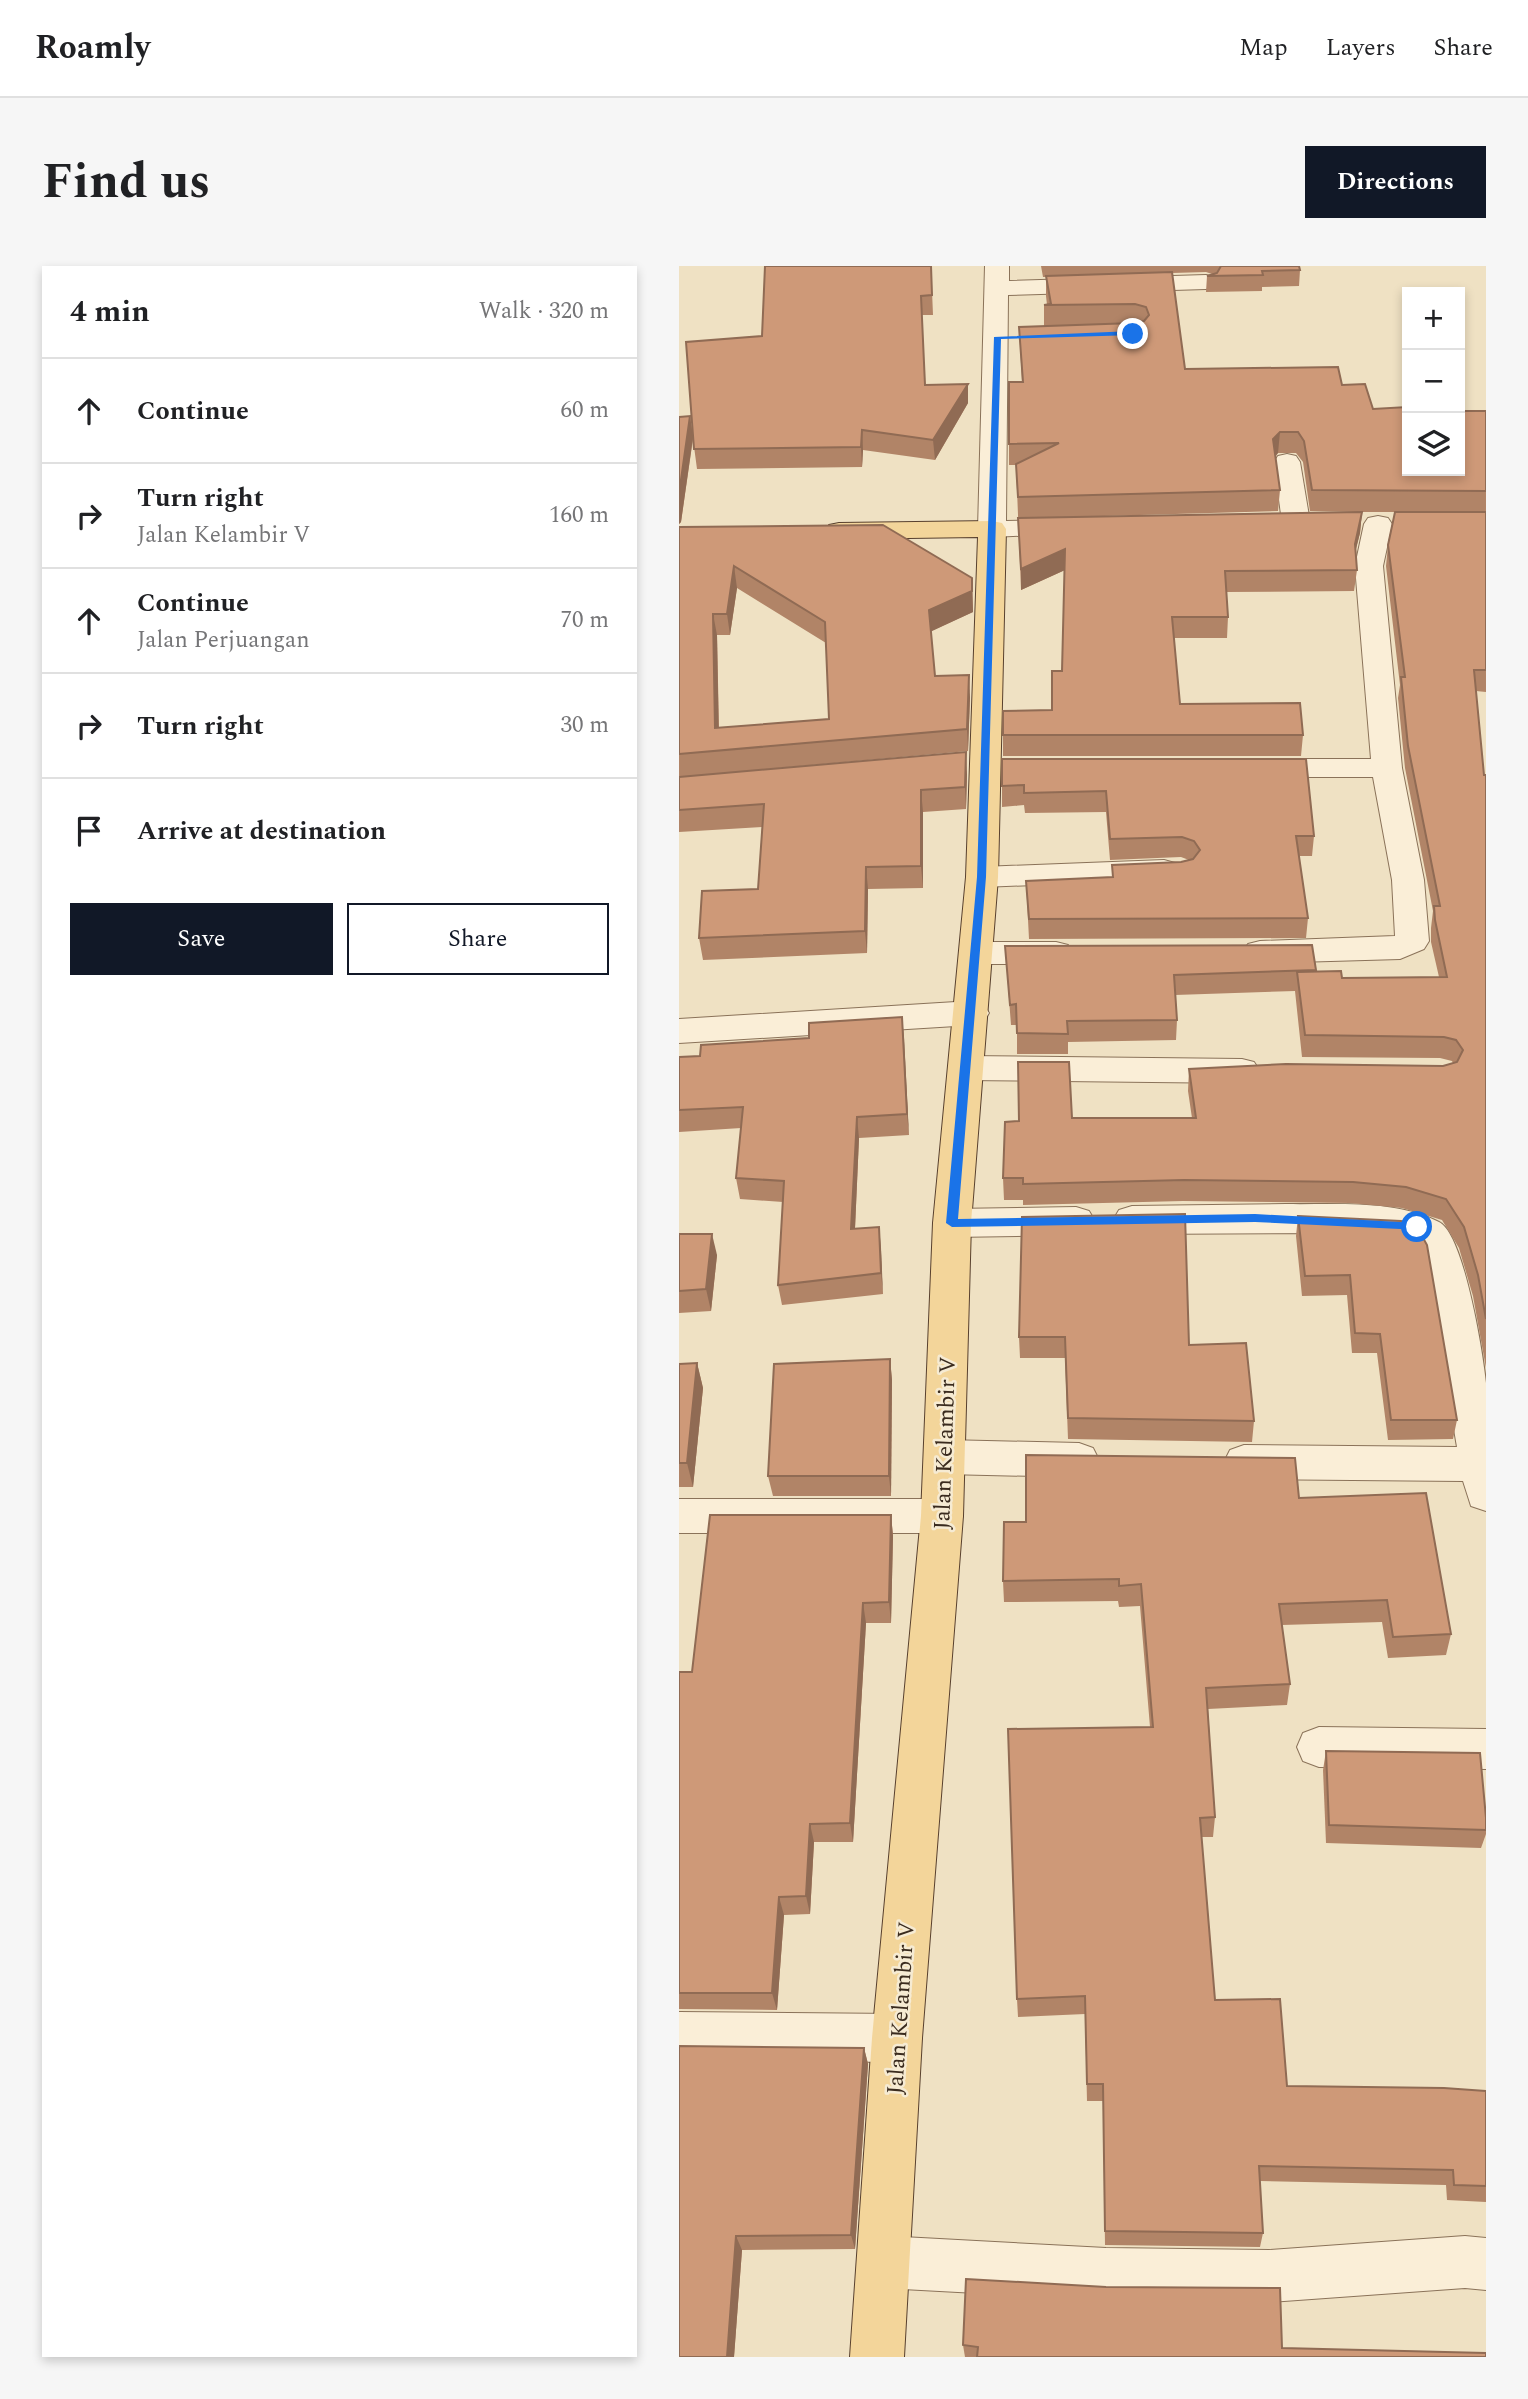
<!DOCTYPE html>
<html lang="en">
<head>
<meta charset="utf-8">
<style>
  :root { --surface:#fff; --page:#f6f6f6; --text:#202124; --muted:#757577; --line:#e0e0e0; --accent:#111827 }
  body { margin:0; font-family:Spectral,serif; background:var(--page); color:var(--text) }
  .controls { position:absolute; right:21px; top:21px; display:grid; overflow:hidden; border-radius:0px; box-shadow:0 4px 10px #0003 }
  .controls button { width:63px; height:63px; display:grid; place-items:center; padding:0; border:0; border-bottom:2px solid var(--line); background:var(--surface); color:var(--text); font:35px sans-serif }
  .stop { position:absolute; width:21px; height:21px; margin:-16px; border:5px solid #1a73e8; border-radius:50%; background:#fff }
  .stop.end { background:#1a73e8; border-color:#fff; box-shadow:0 2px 7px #0008 }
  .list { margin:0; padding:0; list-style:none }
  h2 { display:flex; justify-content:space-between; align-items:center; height:91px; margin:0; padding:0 28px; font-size:30px }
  h2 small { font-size:23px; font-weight:400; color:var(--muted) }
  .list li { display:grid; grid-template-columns:46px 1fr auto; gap:21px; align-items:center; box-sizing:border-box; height:105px; padding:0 28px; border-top:2px solid var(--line) }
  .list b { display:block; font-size:26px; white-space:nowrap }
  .list p { margin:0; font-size:23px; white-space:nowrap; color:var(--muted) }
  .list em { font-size:23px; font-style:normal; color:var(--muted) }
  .actions { display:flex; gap:14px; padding:21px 28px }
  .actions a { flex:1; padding:16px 0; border:2px solid var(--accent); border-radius:0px; text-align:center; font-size:24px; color:var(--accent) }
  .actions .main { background:var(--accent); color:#fff }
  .icon { flex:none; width:38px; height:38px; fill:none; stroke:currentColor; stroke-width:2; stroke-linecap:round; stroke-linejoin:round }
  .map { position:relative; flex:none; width:807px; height:2091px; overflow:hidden; border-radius:0px }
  header { display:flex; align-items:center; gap:42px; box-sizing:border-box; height:98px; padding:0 35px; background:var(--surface); border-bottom:2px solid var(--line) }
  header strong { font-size:33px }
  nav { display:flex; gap:38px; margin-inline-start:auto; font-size:24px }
  .intro { display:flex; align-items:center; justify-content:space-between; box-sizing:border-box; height:168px; padding:0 42px }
  h1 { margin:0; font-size:49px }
  .button { padding:18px 32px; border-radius:0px; background:var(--accent); color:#fff; font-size:24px; font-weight:700 }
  main { display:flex; gap:42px; padding:0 42px }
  aside { flex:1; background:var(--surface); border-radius:0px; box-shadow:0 4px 10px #0003 }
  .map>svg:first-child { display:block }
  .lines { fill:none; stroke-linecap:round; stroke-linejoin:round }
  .minor-casing { stroke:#8a7259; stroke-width:2 }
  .major-casing { stroke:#58402e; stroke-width:2 }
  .minor { fill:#faeed7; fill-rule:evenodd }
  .major { fill:#f3d59a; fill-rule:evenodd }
  .wall { fill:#b18467; fill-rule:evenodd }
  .shaded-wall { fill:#906b54 }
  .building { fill:#ce9978; stroke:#906b54; stroke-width:2; fill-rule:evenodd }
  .route { fill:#1a73e8 }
  .labels { text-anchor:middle; stroke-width:5; stroke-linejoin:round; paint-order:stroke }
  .street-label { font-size:23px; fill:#3a2b1e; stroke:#f6ebd3 }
</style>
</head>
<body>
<header>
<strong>Roamly</strong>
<nav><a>Map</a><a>Layers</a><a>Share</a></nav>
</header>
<div class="intro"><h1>Find us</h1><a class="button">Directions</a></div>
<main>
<aside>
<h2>4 min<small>Walk · 320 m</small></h2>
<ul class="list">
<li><svg class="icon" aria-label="ahead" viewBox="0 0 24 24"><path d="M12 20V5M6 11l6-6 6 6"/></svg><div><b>Continue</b></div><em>60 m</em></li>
<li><svg class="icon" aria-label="right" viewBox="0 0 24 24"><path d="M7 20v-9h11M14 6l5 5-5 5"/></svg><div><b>Turn right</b><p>Jalan Kelambir V</p></div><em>160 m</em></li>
<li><svg class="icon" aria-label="ahead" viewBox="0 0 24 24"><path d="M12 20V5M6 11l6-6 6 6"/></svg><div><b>Continue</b><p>Jalan Perjuangan</p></div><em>70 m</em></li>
<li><svg class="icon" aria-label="right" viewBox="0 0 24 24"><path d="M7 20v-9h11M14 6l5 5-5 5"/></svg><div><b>Turn right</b></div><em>30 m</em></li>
<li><svg class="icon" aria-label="arrive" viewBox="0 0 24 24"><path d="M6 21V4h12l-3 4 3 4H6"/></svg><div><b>Arrive at destination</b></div></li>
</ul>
<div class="actions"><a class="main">Save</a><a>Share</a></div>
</aside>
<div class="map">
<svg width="807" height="2091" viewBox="0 0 807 2091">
  <rect width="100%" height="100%" fill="#efe1c3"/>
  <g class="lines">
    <!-- minor casing -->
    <g class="minor-casing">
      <g id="minor">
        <polygon points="306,0 330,0 330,15 527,9 535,11 539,16 535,21 527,23 329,29 327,255 392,253 402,255 406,261 402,267 313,271 303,269 299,263"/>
        <polygon points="608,188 617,190 621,196 631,256 627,262 607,262 603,256 595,196 599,190"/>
        <polygon points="699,250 709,252 713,258 704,300 723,502 745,614 750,675 745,683 721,693 581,697 569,694 564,686 569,678 581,675 716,670 713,614 694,511 577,511 566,509 562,502 566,495 577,493 692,493 676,300 685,258 689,252"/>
        <polygon points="485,594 496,597 501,604 496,611 485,614 303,621 292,618 287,611 292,604 303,601"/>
        <polygon points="297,676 377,676 389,679 394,687 389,695 377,698 297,698 285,695 280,687 285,679"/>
        <polygon points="293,735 305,739 310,747 305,755 293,759 0,777 0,753"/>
        <polygon points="286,790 563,793 575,796 581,805 575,814 563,817 286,814 274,811 269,802 274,793"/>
        <path d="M607,938C655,939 716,933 760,956C785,968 804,1088 807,1117C807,1159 807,1203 807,1245L792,1240L784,1215L565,1213L551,1208L545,1196L551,1184L565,1179L778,1181L747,998L735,976L654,967L453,968L440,964L434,954L440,944L453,940Z"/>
        <polygon points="397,941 410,945 416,955 410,965 397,969 273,971 260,967 254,957 260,947 273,943"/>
        <polygon points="266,1174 400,1177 414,1182 420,1194 414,1206 400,1211 266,1208 252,1203 246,1191 252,1179"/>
        <polygon points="0,1233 263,1233 278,1238 284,1250 278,1262 263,1267 0,1267"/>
        <polygon points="640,1461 807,1463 807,1503 640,1501 624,1495 618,1481 624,1467"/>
        <polygon points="0,1746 218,1748 235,1755 243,1772 235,1789 218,1796 0,1794"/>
        <polygon points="205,1970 427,1982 590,1984 786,1970 807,1972 807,2024 786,2022 590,2036 427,2034 205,2022 187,2014 179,1996 187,1978"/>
      </g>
    </g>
    <!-- major casing -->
    <g class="major-casing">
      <polygon id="major" points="313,255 323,257 327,263 319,611 292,957 284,1250 243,1772 225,2091 171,2091 193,1772 242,1250 254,957 287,611 299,271 160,273 150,271 146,265 150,259 160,257"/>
    </g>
    <!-- minor -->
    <use href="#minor" class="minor"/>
    <!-- major -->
    <use href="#major" class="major"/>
  </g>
  <!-- wall -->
  <g class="wall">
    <polygon points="252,0 254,49 243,49 246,119 289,137 256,194 184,184 183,201 18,203 14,173 2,256 0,258 0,151 11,150 14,168 83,70"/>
    <path d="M362,0H620L621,4L620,20L583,21V25L527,26L528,10L533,8L527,6L493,7L506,103L663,119L694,143L728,205L807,145V426L797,425L805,509H807V1102L794,1030L780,982L763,954L723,942L671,937L504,935L344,939V934H325L324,912L340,855L393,852H513L509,825L510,803L764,800L774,797L773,795L761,792L623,791L616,725L496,729L498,754L497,774L389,776V788H338V759H332L326,680L637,704V706L663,712L760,711L752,676V662L754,645L726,502L719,432L721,419L707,300L709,279L792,246H683L681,267L676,286L678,304L675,325L547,326L549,351L548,372H494L501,438L624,469L622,490H324V469L373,444L383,405L386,304L342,324L337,199H330V178L343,116L340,61L365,60V39H368L367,30V11H364ZM599,187H617L624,196L631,245L677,246L355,252L599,245L601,224L596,190Z"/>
    <path d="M0,261L293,312L294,346L252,365L256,410L291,431L289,485L0,511ZM58,322L147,377L150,453L40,462L38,369H51Z"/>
    <polygon points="323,493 635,570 633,590 620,590 629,652 627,672 350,673 347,615 433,611 433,599 502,596 510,594 502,591 431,594 427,546 346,547 345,539 323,541"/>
    <polygon points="288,508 287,543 244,546 244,622 189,623 188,687 24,694 20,672 79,623 83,561 0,566 0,511"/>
    <polygon points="223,751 230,869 180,872 176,963 200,961 204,1028 103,1039 99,1019 104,936 61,933 57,912 62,862 0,866 0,791 21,790 130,772"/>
    <polygon points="619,950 722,955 778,1154 774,1173 709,1174 698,1087 673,1087 668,1029 623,1030 617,970"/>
    <polygon points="343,951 575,1155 573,1176 389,1173 386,1092 341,1092 340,1071"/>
    <polygon points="0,968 38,989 32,1045 0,1047"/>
    <polygon points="211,1093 213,1114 212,1230 94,1230 89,1210"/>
    <polygon points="18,1097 24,1122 14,1221 0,1221 0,1098"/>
    <polygon points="620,1232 772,1368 767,1389 709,1392 703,1356 603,1359 611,1418 608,1439 529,1443 536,1551 534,1571 522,1571 536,1734 608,1820 807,1825 807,1936 768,1934 767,1919 581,1915 584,1967 581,1981 426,1979 424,1835 408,1835 406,1748 339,1751 338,1733 471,1461 461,1340 440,1341 439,1335 325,1336 324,1315 347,1256"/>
    <polygon points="212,1249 214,1270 212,1357 187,1357 174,1576 135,1576 131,1648 105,1649 98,1744 0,1743 0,1406 13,1406"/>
    <polygon points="647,1485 807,1552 807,1568 802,1582 647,1577 644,1504"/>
    <polygon points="0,1780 185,1782 189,1798 176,1983 63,1984 55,2091 0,2091"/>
    <polygon points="284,2079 603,2082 807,2091 286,2091"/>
  </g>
  <!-- shaded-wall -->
  <g class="shaded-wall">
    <polygon points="289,118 289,137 256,194 254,174"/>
    <polygon points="11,150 14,171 2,256 0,258 0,228"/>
    <polygon points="183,164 184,184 183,201 182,181"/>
    <polygon points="601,166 599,187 593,195 594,173"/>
    <polygon points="683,246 681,267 673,299 676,278"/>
    <polygon points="386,283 386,304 342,324 342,303"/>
    <polygon points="55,300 58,322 51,369 48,348"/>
    <polygon points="293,312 294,346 251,366 250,344"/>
    <polygon points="34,348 38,369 40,484 36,462"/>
    <polygon points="290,409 291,431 289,485 288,463"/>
    <polygon points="287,486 288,508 287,543 286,521"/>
    <polygon points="242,524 244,546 244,622 242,600"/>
    <polygon points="187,601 189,623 188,687 186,665"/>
    <polygon points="223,751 225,772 230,869 228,848"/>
    <polygon points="178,851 180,872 175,984 172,963"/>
    <polygon points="200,961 202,982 204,1028 202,1007"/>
    <polygon points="33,968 38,989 32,1045 27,1023"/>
    <polygon points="211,1093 213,1114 212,1230 210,1210"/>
    <polygon points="18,1097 24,1122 14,1221 8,1197"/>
    <polygon points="212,1249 214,1270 212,1357 210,1336"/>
    <polygon points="184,1337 187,1357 174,1576 171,1557"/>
    <polygon points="131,1558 135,1576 131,1648 127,1630"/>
    <polygon points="100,1631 105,1649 98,1744 93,1727"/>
    <polygon points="185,1782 189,1798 176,1983 172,1969"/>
    <polygon points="57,1970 63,1984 55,2091 48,2091"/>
  </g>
  <!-- building -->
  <g class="building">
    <polygon points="86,0 252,0 253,29 242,30 246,119 289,118 254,174 183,164 182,181 15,183 7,76 83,70"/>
    <polygon points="542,0 620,0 621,4 583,5 584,9 528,10 538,7"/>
    <polygon points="493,6 506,103 659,101 663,119 686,118 694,143 728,141 728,205 781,205 781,145 807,145 807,225 633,224 625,175 619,166 601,166 594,173 601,224 339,231 337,198 380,177 330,178 330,116 344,116 340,61 455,57 465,55 470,49 467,41 456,38 365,39 372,38 367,10"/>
    <polygon points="11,150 0,228 0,151"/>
    <polygon points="683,246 676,278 678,304 546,305 549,351 493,351 501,438 621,437 624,469 324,469 324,445 373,444 373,405 383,405 386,283 342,303 339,252"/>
    <polygon points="716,246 807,246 807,404 795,404 805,509 807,509 807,1053 799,1009 785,961 767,933 727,921 674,916 505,914 344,918 344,912 324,912 326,856 340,855 339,796 390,796 393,852 517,852 510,803 607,798 764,800 778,796 784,784 777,774 765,771 626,769 618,706 662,705 663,712 768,711 756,654 755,640 761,640 729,480 722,411 726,411 709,279"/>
    <path d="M204,259L293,312V325L250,344L256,410L290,409L288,463L0,488V261ZM55,300L146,356L150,453L36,462L34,348H48Z"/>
    <polygon points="287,486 286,521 242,524 242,600 187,601 186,665 20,672 23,625 79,623 85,538 0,544 0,511"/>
    <polygon points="323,493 627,493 635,570 617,570 629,652 350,653 347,615 434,611 433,599 502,596 514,593 521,584 515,575 503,571 431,573 427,525 345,527 345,519 323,520"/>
    <polygon points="633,679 637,704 495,709 498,754 388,755 389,768 338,767 337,738 331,739 326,680"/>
    <polygon points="223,751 228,848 178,851 172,963 200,961 202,1007 99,1019 105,915 57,912 64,841 0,844 0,791 21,790 22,779 130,772 130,757"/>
    <polygon points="506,948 510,1079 567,1077 575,1155 389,1152 386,1071 340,1071 343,951"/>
    <polygon points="619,950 722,955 737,959 748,979 778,1154 712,1154 701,1068 676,1067 671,1009 626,1010"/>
    <polygon points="0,968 33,968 27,1023 0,1025"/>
    <polygon points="211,1093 210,1210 89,1210 95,1098"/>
    <polygon points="18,1097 8,1197 0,1197 0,1098"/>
    <polygon points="347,1189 616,1192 620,1232 747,1227 772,1368 714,1371 708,1334 600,1338 611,1418 527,1422 536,1551 521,1552 536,1734 601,1733 608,1820 765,1822 807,1825 807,1920 775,1919 774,1904 580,1900 584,1967 426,1965 424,1818 408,1818 406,1730 338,1733 329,1463 474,1461 462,1318 440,1320 440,1313 324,1315 325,1256 347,1256"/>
    <polygon points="31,1249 212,1249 210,1336 184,1337 171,1557 131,1558 127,1630 100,1631 93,1727 0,1727 0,1406 13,1406"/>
    <polygon points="647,1485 801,1487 807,1552 807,1564 650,1559"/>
    <polygon points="0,1780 185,1782 172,1969 57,1970 48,2091 0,2091"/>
    <polygon points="287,2013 427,2021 601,2022 603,2082 807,2087 807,2091 298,2091 299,2081 284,2079"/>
  </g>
  <!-- route -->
  <polygon class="route" points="454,65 457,69 322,73 307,611 279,953 576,948 738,957 742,958 742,964 576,956 273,961 267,957 298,611 315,71"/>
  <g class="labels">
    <!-- street labels -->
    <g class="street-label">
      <text transform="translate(265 1177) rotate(-88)" y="8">Jalan Kelambir V</text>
      <text transform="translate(221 1742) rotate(-86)" y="8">Jalan Kelambir V</text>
    </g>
  </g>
</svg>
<div class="controls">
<button>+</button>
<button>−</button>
<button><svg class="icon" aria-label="layers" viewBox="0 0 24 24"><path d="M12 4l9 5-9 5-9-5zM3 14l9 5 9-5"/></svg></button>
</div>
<div class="stop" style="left:738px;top:961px"></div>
<div class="stop end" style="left:454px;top:68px"></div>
</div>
</main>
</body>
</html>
